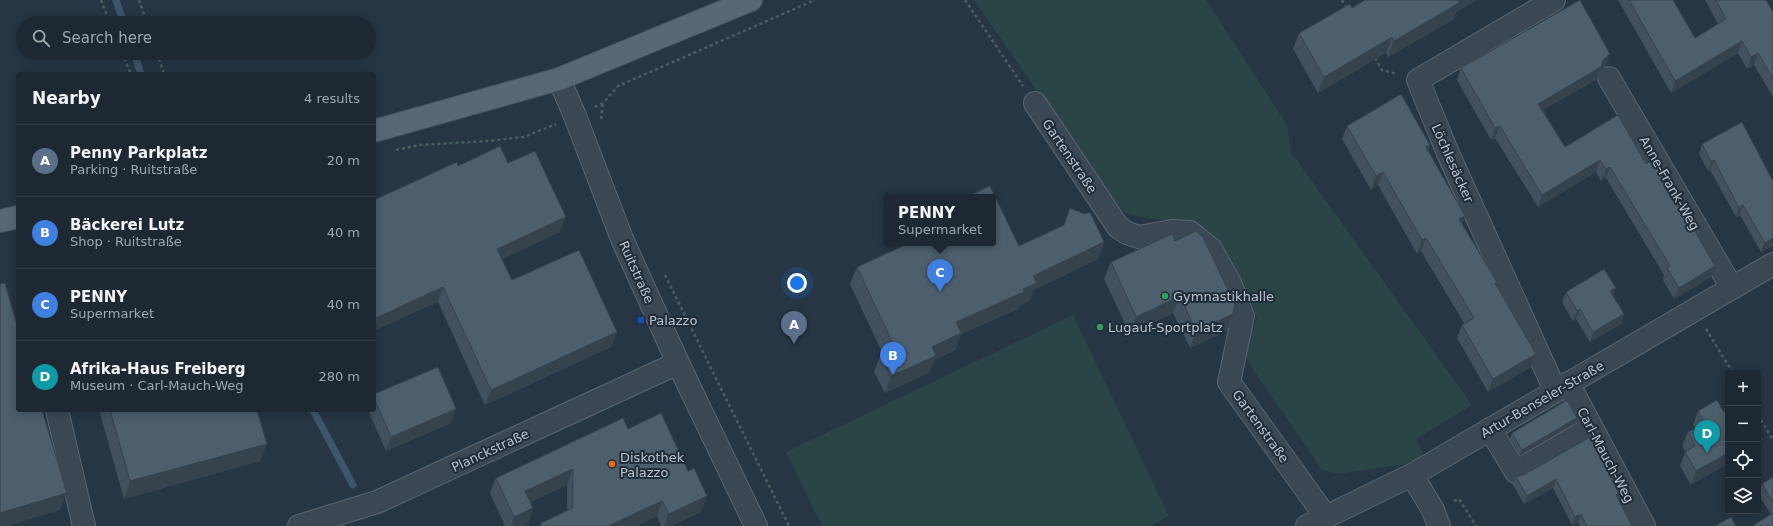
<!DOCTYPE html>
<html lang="en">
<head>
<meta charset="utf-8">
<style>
  :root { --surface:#1d2833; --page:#2a343f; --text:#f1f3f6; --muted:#a0a6ac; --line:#3b444e; --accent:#db2777 }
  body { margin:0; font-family:"DejaVu Sans",sans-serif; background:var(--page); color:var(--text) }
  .controls { position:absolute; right:12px; bottom:12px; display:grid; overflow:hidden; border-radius:4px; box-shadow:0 2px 10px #0003 }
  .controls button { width:36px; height:36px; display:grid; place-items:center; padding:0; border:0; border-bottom:1px solid var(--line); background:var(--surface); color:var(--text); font:20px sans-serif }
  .you { position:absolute; left:797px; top:283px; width:14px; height:14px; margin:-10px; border:3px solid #fff; border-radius:50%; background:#1a73e8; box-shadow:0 0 0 6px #1a73e833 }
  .badge { display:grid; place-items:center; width:26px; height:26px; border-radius:50%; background:var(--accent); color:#fff; font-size:13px; font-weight:700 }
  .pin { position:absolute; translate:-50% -33px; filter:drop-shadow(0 1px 2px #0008) }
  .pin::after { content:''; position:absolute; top:21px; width:14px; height:12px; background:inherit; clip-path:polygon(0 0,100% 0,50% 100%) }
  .popup { position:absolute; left:884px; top:194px; width:112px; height:52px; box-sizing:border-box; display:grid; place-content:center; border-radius:4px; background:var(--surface); filter:drop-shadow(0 1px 3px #0005); font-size:13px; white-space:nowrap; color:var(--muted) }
  .popup b { font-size:15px; color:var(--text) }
  .popup::after { content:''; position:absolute; left:50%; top:100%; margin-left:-8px; border:8px solid transparent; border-top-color:var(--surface) }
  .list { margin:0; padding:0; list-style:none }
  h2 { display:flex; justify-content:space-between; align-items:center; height:52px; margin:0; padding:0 16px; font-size:17px }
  h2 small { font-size:13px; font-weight:400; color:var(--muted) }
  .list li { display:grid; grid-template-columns:26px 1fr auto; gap:12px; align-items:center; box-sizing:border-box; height:72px; padding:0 16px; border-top:1px solid var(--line) }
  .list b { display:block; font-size:15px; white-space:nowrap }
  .list p { margin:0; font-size:13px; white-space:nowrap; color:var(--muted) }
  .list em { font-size:13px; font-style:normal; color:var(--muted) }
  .icon { flex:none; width:22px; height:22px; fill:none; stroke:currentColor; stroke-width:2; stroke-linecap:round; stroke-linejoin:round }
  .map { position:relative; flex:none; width:1773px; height:526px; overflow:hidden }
  .search { position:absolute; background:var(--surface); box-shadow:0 2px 10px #0003; left:16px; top:16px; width:360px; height:44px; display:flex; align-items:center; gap:10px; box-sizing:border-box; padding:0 14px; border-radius:22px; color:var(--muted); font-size:15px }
  .panel { position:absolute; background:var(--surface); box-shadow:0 2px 10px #0003; left:16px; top:72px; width:360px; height:340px; border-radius:4px }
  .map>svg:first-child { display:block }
  .green { fill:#294545 }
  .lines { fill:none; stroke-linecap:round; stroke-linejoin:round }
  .stream { stroke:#3d566d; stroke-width:7 }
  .minor-casing { stroke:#5a6671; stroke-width:24 }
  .major-casing { stroke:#45515d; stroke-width:24 }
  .path { stroke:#476161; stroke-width:2.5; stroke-dasharray:3 3; stroke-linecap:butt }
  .minor { stroke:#3b4854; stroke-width:22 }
  .major { stroke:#5a6774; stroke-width:22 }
  .wall { fill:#42515d }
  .shaded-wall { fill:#36424c }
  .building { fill:#4d5e6c; stroke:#36424c }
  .leisure-dot { fill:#2e9e5b; stroke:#202d39; stroke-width:1.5 }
  .transit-dot { fill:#1a4fb4; stroke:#202d39; stroke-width:1.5 }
  .food-dot { fill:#e8710a; stroke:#202d39; stroke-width:1.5 }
  .labels { text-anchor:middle; stroke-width:4; stroke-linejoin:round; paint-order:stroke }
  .street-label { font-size:13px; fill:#b9c3cd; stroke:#202d39 }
  .poi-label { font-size:13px; fill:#b9c3cd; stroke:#202d39; text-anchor:start }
</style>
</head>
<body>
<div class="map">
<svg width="1773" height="526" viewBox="0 0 1773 526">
  <rect width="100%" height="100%" fill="#273644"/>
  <!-- green -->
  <g class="green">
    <polygon points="974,0 1206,0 1287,125 1291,152 1472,405 1416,439 1424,455 1406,464 1338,474 1322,470 1250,365 1246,355 1251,332 1257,320 1252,303 1231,265 1177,221 1146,218 1126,213 1107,192"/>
    <polygon points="1073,315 1169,516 1149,526 822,526 786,452"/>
  </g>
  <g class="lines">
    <!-- stream -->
    <g class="stream">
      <polyline points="116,0 124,23"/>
      <polyline points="134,53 141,74"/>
      <polyline points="313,410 353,485"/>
    </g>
    <!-- minor casing -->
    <g class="minor-casing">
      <g id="minor">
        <polyline points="1554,0 1418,80 1447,151 1555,390"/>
        <polyline points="1609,78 1732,288"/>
        <polyline points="559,79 575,116 622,239 678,363 756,526"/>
        <polyline points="1035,103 1118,227 1127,233 1139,237 1172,231 1190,232 1211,249 1230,283 1243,316 1229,382 1326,517"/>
        <polyline points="1568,383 1644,526"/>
        <polyline points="57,410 84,526"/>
        <polyline points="1490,429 1516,472 1584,432"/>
        <polyline points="1412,475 1433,510 1439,526"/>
        <polyline points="299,526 377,502 678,363"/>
        <polyline points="1307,526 1412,475 1773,264"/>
      </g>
    </g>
    <!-- major casing -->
    <g class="major-casing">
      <g id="major">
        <polyline points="374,131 559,79 751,0"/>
        <polyline points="0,221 18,217"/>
      </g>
    </g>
    <!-- path -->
    <g class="path">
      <polyline points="101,0 110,23"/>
      <polyline points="139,0 147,23"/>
      <polyline points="965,0 1023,86"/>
      <polyline points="1342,0 1347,8"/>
      <polyline points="122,53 131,74"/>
      <polyline points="157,53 164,74"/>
      <polyline points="1375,58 1382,70 1397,74"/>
      <polyline points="595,107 603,103 618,86 815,0"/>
      <polyline points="601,119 603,103"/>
      <polyline points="396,150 420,145 487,141 524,137 556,124"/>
      <polyline points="665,275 789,526"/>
      <polyline points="1706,329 1733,373"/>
      <polyline points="1758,415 1773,440"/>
      <polyline points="1454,501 1459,499 1476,526"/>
    </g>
    <!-- minor -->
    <use href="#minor" class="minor"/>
    <!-- major -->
    <use href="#major" class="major"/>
  </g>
  <!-- wall -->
  <g class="wall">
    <polygon points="1365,0 1477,0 1456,12 1454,19 1388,57 1386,53 1318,93 1293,49 1299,33 1352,8"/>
    <polygon points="1618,0 1673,0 1695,38 1718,24 1705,0 1766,0 1773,12 1773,97 1754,65 1747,69 1738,53 1671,93"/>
    <polygon points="1606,66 1600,71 1597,79 1543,110 1565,147 1618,115 1711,277 1674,299 1663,280 1664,275 1606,178 1601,181 1596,172 1538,207 1495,138 1491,140 1457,80 1461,68"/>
    <polygon points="1347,126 1430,145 1428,151 1465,216 1462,225 1497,282 1496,285 1536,354 1531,367 1488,392 1457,338 1462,325 1464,323 1421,251 1417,254 1378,185 1371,190 1342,139"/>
    <polygon points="1702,144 1773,181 1773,246 1761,252 1740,215 1736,217 1710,170 1708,171 1699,154"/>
    <polygon points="508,163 560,232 502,259 512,280 617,332 611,347 485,405 438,302 458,166"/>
    <polygon points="990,186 1019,246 1064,225 1070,208 1085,214 1090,212 1104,242 1098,259 1034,290 1030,300 1020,305 1018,309 961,334 955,350 935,360 930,372 885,393 874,372 880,356 883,354 850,284 857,267 909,243 993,243 993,197 970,197 970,195"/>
    <polygon points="1175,241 1233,314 1227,331 1190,348 1173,313 1130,334 1104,279 1111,262"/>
    <polygon points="1566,292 1613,295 1624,314 1621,324 1590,342 1576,319 1573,321 1562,302"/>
    <polygon points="374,394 451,423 386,451 368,410 374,410"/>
    <polygon points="99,410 257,410 260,461 124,499"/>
    <polygon points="1698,411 1724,412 1691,485 1680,466 1685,452 1685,451 1682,446 1688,432 1695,428 1693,425"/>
    <polygon points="1575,423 1520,455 1510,438 1512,433"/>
    <polygon points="628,429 701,512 671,526 661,526 657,516 636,526 539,526 541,523 567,510 567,485 531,502 528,524 523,526 505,526 490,493 496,478"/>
    <polygon points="1590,437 1619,493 1617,499 1632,526 1580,526 1578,522 1572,525 1553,488 1524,504 1513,485 1516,477 1525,474"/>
    <polygon points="1773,477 1773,526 1771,514 1758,494 1762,484"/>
  </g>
  <!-- shaded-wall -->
  <g class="shaded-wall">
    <polygon points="1457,0 1477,0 1456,12 1454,19 1388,57 1394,41"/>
    <polygon points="1392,37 1386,53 1318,93 1324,77"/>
    <polygon points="1742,41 1738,53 1671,93 1675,81"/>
    <polygon points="1758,53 1754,65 1747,69 1751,57"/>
    <polygon points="1610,54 1606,66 1600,71 1597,79 1534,115 1538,104"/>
    <polygon points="1500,126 1495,138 1491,140 1495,128"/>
    <polygon points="1430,145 1425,158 1426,147"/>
    <polygon points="1600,160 1596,172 1538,207 1542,195"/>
    <polygon points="1714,160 1710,170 1708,171 1711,161"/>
    <polygon points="1610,167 1606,178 1601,181 1606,169"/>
    <polygon points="1383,172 1378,185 1371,190 1376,176"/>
    <polygon points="1743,205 1740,215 1736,217 1739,208"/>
    <polygon points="1465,216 1460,229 1459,219"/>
    <polygon points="566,217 560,232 492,264 497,249"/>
    <polygon points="1426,238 1421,251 1417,254 1422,240"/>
    <polygon points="1773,238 1773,246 1761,252 1765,243"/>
    <polygon points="1104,242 1098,259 1034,290 1030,300 1020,305 1018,309 961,334 955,350 935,360 930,372 885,393 891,376 932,347 956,322 1023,289 1033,276"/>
    <polygon points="1715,266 1711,277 1674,299 1679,288"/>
    <polygon points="443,287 438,302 374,331 374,319"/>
    <polygon points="1616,288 1612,298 1610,291"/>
    <polygon points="1180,296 1173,313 1130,334 1136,317"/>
    <polygon points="1580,309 1576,319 1573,321 1577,311"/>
    <polygon points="1233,314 1227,331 1190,348 1196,331"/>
    <polygon points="1624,314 1621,324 1590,342 1593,332"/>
    <polygon points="617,332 611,347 485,405 491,390"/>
    <polygon points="1536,354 1531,367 1488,392 1493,379"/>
    <polygon points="456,409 451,423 386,451 391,437"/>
    <polygon points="1577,418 1575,423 1520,455 1522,450"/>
    <polygon points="267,444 260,461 124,499 130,481"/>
    <polygon points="1728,453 1728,464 1691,485 1696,471"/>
    <polygon points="573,469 567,485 520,507 525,491"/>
    <polygon points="1556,479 1553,488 1524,504 1527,496"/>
    <polygon points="67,493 60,510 8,526 0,526 0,513"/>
    <polygon points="1619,493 1616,502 1616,495"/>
    <polygon points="707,496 701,512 671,526 664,526 669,514"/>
    <polygon points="662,501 657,516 636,526 608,526"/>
    <polygon points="533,508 528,524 523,526 511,526 514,517"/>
    <polygon points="1581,514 1578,522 1572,525 1575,517"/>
  </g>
  <!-- building -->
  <g class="building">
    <polygon points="1365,0 1458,0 1459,3 1394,41 1392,37 1324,77 1299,33 1350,4 1352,8"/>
    <polygon points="1580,0 1610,54 1603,60 1601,67 1538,104 1565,147 1618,115 1646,164 1654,160 1715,266 1679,288 1667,268 1670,266 1610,167 1606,169 1600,160 1542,195 1500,126 1495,128 1461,68"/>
    <polygon points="1629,0 1673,0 1695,38 1726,19 1716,0 1766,0 1773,12 1773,78 1758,53 1751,57 1742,41 1675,81"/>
    <polygon points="1401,94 1430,145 1426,147 1465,216 1459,219 1497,282 1495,283 1536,354 1493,379 1462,325 1474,318 1426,238 1422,240 1383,172 1376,176 1347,126"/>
    <polygon points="1742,122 1773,181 1773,238 1765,243 1743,205 1739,208 1714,160 1711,161 1702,144"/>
    <polygon points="500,146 508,163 535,151 566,217 497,249 512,280 579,250 617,332 491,390 443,287 374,319 374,200 457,162 458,166"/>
    <polygon points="990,186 1019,246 1064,225 1070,208 1085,214 1090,212 1104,242 1033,276 1037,283 1023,289 1024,292 956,322 961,333 932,347 936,356 891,376 880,356 895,348 857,267 909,243 993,243 993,197 971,197 970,195"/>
    <polygon points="1196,231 1203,237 1235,305 1233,314 1196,331 1180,296 1136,317 1111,262 1172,234 1175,241"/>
    <polygon points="1604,269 1616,288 1610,291 1624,314 1593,332 1580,309 1577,311 1566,292"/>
    <polygon points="5,283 18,329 18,410 42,410 67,493 0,513 0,284"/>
    <polygon points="438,367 456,409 391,437 374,398 374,394"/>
    <polygon points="1567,400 1577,418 1522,450 1512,433"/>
    <polygon points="1717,400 1724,412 1728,409 1728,453 1696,471 1685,452 1695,446 1688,432 1705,423 1698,411"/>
    <polygon points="110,410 257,410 267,444 130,481"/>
    <polygon points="661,413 688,471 694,468 707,496 669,514 662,501 608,526 542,526 541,523 573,508 573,469 525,491 533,508 514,517 496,478 623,418 628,429"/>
    <polygon points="1590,437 1619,493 1616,495 1632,526 1587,526 1581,514 1575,517 1556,479 1527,496 1516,477 1525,474"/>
    <polygon points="1773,477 1773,502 1762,484"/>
    <polygon points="1773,513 1773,526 1752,526"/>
    <polygon points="1731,517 1736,526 1715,526"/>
  </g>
  <!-- markers -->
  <g class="leisure-dot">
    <circle cx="1165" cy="296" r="4"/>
    <circle cx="1100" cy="327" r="4"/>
  </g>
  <rect class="transit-dot" x="637" y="316" width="8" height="8" rx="2"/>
  <circle class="food-dot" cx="612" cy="464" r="4"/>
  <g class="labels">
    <!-- street labels -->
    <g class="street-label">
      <text transform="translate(1070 156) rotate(56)" y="5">Gartenstraße</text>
      <text transform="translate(1453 163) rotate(66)" y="5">Löchlesäcker</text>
      <text transform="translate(1670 183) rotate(60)" y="5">Anne-Frank-Weg</text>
      <text transform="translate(637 272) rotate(66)" y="5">Ruitstraße</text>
      <text transform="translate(1542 399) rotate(-30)" y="5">Artur-Benseler-Straße</text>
      <text transform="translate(1261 426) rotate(54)" y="5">Gartenstraße</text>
      <text transform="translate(490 450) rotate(-25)" y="5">Planckstraße</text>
      <text transform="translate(1606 455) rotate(62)" y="5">Carl-Mauch-Weg</text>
    </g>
    <!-- poi labels -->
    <g class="poi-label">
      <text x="1173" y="301">Gymnastikhalle</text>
      <text x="649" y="325">Palazzo</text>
      <text x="1108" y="332">Lugauf-Sportplatz</text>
      <text x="620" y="462">Diskothek<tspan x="620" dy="15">Palazzo</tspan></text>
    </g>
  </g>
</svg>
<div class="controls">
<button>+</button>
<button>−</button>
<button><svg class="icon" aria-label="locate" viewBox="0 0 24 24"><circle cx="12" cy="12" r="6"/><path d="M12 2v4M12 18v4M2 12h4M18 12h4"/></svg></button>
<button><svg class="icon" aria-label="layers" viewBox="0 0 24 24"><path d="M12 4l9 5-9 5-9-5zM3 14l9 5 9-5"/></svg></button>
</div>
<div class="you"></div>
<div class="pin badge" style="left:794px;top:344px;background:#5c6f8a">A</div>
<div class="pin badge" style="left:893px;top:375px;background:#3f7fe0">B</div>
<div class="pin badge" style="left:940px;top:292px;background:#3f7fe0">C</div>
<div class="popup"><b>PENNY</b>Supermarket</div>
<div class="pin badge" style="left:1707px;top:453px;background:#0f9aa8">D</div>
<div class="search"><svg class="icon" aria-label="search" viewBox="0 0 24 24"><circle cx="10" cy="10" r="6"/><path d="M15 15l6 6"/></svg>Search here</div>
<section class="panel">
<h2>Nearby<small>4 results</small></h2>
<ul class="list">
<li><span class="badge" style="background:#5c6f8a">A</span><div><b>Penny Parkplatz</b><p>Parking · Ruitstraße</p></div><em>20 m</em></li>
<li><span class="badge" style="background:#3f7fe0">B</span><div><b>Bäckerei Lutz</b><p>Shop · Ruitstraße</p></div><em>40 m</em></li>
<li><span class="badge" style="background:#3f7fe0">C</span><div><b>PENNY</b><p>Supermarket</p></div><em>40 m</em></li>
<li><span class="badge" style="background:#0f9aa8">D</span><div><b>Afrika-Haus Freiberg</b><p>Museum · Carl-Mauch-Weg</p></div><em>280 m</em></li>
</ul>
</section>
</div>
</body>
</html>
